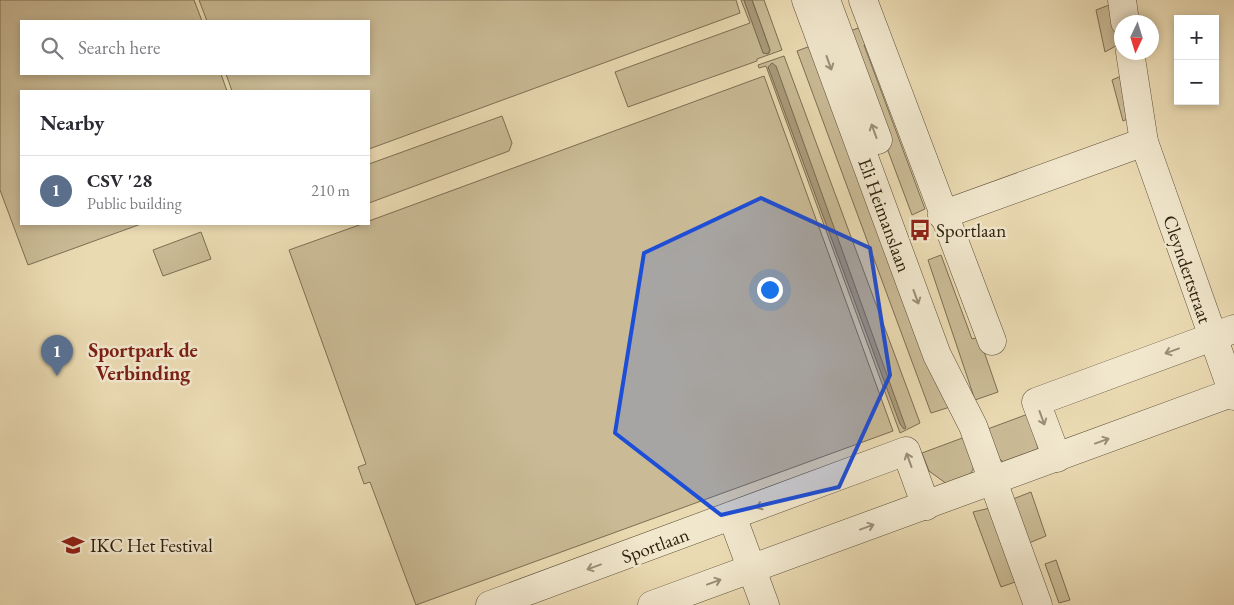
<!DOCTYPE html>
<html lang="en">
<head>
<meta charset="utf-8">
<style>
  :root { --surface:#fff; --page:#f2f2f3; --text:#2b2b33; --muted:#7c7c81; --line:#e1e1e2; --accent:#8f2418 }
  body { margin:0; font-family:"EB Garamond",serif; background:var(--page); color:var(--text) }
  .controls { position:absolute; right:15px; top:15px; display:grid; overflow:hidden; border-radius:0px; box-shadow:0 2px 8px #0003 }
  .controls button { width:45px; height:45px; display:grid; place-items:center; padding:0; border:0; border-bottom:1px solid var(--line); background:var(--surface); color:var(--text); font:25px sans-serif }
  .compass { position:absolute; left:1114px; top:15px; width:45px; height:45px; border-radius:50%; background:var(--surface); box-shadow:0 2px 8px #0003; rotate:184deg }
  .you { position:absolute; left:769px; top:289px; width:18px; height:18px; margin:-12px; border:4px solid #fff; border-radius:50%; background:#1a73e8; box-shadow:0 0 0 8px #1a73e833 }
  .badge { display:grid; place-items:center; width:32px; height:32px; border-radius:50%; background:var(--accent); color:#fff; font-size:16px; font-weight:700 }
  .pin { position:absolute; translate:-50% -41px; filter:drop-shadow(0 1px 2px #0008) }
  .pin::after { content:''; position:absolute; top:26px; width:18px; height:15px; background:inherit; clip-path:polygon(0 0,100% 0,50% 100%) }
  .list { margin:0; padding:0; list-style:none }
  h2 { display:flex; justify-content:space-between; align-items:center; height:65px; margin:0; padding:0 20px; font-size:21px }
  h2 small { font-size:16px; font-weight:400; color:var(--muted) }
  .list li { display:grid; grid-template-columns:32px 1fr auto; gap:15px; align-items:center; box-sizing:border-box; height:70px; padding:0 20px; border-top:1px solid var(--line) }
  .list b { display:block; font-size:19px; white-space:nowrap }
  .list p { margin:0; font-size:16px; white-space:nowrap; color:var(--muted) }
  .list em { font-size:16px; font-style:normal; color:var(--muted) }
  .icon { flex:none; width:28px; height:28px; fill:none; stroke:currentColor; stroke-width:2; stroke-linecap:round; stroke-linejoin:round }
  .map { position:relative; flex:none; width:1234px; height:605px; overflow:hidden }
  .search { position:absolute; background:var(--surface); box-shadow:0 2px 8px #0003; left:20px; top:20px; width:350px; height:55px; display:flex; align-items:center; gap:12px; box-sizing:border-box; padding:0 18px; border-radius:0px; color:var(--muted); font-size:19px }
  .panel { position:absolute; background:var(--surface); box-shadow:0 2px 8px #0003; left:20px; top:90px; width:350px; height:135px; border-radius:0px }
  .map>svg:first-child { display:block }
  .green { fill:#cabb96; stroke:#7c6e52 }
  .water { fill:#aa9b7b; stroke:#786a50 }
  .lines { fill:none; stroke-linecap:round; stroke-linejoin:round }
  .minor-casing { stroke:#5d4f38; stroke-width:29 }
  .minor { stroke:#f1e7cd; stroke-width:28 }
  .oneway { stroke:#998e78 }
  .marked { fill:#1d4ed8; fill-opacity:0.2; stroke:#1d4ed8; stroke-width:4; stroke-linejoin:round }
  .labels { text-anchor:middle; stroke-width:5; stroke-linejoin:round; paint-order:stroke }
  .street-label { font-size:19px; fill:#2e210f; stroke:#f1e7cd }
  .poi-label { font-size:19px; fill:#2e210f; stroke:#f1e7cd; text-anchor:start }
  .neighbourhood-label { font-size:20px; font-weight:bold; fill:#7a1f14; stroke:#f1e7cd }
</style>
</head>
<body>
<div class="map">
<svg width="1234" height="605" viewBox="0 0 1234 605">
  <rect width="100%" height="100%" fill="#eadab2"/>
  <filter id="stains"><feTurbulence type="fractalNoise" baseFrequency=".004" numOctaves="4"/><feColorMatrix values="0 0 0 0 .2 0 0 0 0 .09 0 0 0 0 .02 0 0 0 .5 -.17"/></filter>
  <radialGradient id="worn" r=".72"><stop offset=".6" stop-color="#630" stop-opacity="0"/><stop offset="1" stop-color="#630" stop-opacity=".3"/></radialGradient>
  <!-- green -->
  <g class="green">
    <polygon points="0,0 194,0 202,21 21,21 21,74 221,74 227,91 21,91 21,224 141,224 28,265 0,190"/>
    <polygon points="199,0 736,0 740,13 369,149 369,91 232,91 226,74 369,74 369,21 207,21"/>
    <polygon points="741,0 744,0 764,53 769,53 770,50 752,0 764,0 782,50 757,59 757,61 628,107 615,72 750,23"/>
    <polygon points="1109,5 1122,28 1121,43 1105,52 1096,10"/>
    <polygon points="864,26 870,42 864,45 925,209 912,215 844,33"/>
    <polygon points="816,44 950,407 931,413 797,51"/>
    <polygon points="784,56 920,423 900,433 766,66 759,68 758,65"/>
    <polygon points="764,76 893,431 416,605 370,482 364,484 358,467 366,464 289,250 362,224 369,224 369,221"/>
    <polygon points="1121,76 1130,118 1123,121 1112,80"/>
    <polygon points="502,116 512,143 509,151 369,203 369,164"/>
    <polygon points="201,232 211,259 163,276 153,250"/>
    <polygon points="941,255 972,339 979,337 998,392 975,400 928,260"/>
    <polygon points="1028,414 1039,452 1005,463 998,458 985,430"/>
    <path d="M965,437C976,467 981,471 951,487L929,471L922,453Z"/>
    <polygon points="1031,492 1046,536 1029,543 1013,499"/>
    <polygon points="990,508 1018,581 1001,587 973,512"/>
    <polygon points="1056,560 1070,600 1059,603 1045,564"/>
  </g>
  <!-- water -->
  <g class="water">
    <polygon points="744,0 752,0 770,50 768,54 763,53"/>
    <polygon points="772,63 776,66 906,428 904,429 900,424 768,67"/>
  </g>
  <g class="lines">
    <!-- minor casing -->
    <g class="minor-casing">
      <g id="minor">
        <polyline points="806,0 937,355 973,426 1038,605"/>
        <polyline points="826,0 878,140"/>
        <polyline points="863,0 992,341"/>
        <polyline points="1122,0 1125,22"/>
        <polyline points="1130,52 1144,142 1234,396"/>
        <polyline points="942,215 1144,142"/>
        <polyline points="1057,458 1036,402 1234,329"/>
        <polyline points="732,516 765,605"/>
        <polyline points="490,605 906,451 926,506"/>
        <polyline points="652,605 1234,392"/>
      </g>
    </g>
    <!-- minor -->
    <use href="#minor" class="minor"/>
  </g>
  <!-- one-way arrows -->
  <defs><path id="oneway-shaft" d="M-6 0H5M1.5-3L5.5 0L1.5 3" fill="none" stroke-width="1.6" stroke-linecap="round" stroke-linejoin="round" transform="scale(1.25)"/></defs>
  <g class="oneway">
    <use href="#oneway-shaft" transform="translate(829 63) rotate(70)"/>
    <use href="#oneway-shaft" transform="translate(874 131) rotate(-110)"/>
    <use href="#oneway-shaft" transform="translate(916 297) rotate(70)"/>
    <use href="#oneway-shaft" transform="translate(1172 351) rotate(160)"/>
    <use href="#oneway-shaft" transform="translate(1042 418) rotate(70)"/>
    <use href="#oneway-shaft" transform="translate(1102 441) rotate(-20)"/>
    <use href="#oneway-shaft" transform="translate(909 460) rotate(-110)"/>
    <use href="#oneway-shaft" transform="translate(763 505) rotate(159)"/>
    <use href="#oneway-shaft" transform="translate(867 527) rotate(-20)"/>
    <use href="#oneway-shaft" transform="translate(594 567) rotate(160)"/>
    <use href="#oneway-shaft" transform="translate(714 582) rotate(-20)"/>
  </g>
  <!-- marked area -->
  <path class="marked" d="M761,198L870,248L890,375L839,487L721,515L615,433L644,253Z"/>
  <!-- icons -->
  <defs>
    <g id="bus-bare" transform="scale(1.725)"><path d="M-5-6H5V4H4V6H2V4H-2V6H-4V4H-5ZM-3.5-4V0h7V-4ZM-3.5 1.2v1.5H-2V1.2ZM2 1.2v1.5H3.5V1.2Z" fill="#8f2418" stroke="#f1e7cd" stroke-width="2.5" paint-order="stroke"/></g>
    <g id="school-bare" transform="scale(1.725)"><path d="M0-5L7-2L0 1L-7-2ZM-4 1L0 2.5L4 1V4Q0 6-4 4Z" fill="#8f2418" stroke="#f1e7cd" stroke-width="2.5" paint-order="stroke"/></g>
  </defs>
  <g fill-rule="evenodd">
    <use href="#bus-bare" x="920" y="230"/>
    <use href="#school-bare" x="73" y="545"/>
  </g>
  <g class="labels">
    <!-- street labels -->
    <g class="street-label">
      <text transform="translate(885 215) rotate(70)" y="7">Eli Heimanslaan</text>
      <text transform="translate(1188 269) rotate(71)" y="7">Cleyndertstraat</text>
      <text transform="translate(655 545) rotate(-20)" y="7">Sportlaan</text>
    </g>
    <!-- poi labels -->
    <g class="poi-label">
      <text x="936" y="237">Sportlaan</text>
      <text x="90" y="552">IKC Het Festival</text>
    </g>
    <!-- neighbourhood labels -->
    <g class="neighbourhood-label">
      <text x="143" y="357">Sportpark de<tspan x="143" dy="23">Verbinding</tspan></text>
    </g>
  </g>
  <rect width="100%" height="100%" filter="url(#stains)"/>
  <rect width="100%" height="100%" fill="url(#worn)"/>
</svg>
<div class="controls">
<button>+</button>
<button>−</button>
</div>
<svg class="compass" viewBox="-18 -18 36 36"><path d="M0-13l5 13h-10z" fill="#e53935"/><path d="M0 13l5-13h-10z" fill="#7c7c81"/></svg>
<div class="you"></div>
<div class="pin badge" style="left:57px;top:376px;background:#5c6f8a">1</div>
<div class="search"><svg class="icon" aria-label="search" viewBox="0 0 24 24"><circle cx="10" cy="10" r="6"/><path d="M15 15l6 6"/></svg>Search here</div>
<section class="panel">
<h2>Nearby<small></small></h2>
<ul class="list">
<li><span class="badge" style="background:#5c6f8a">1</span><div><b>CSV '28</b><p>Public building</p></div><em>210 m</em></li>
</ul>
</section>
</div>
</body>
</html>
